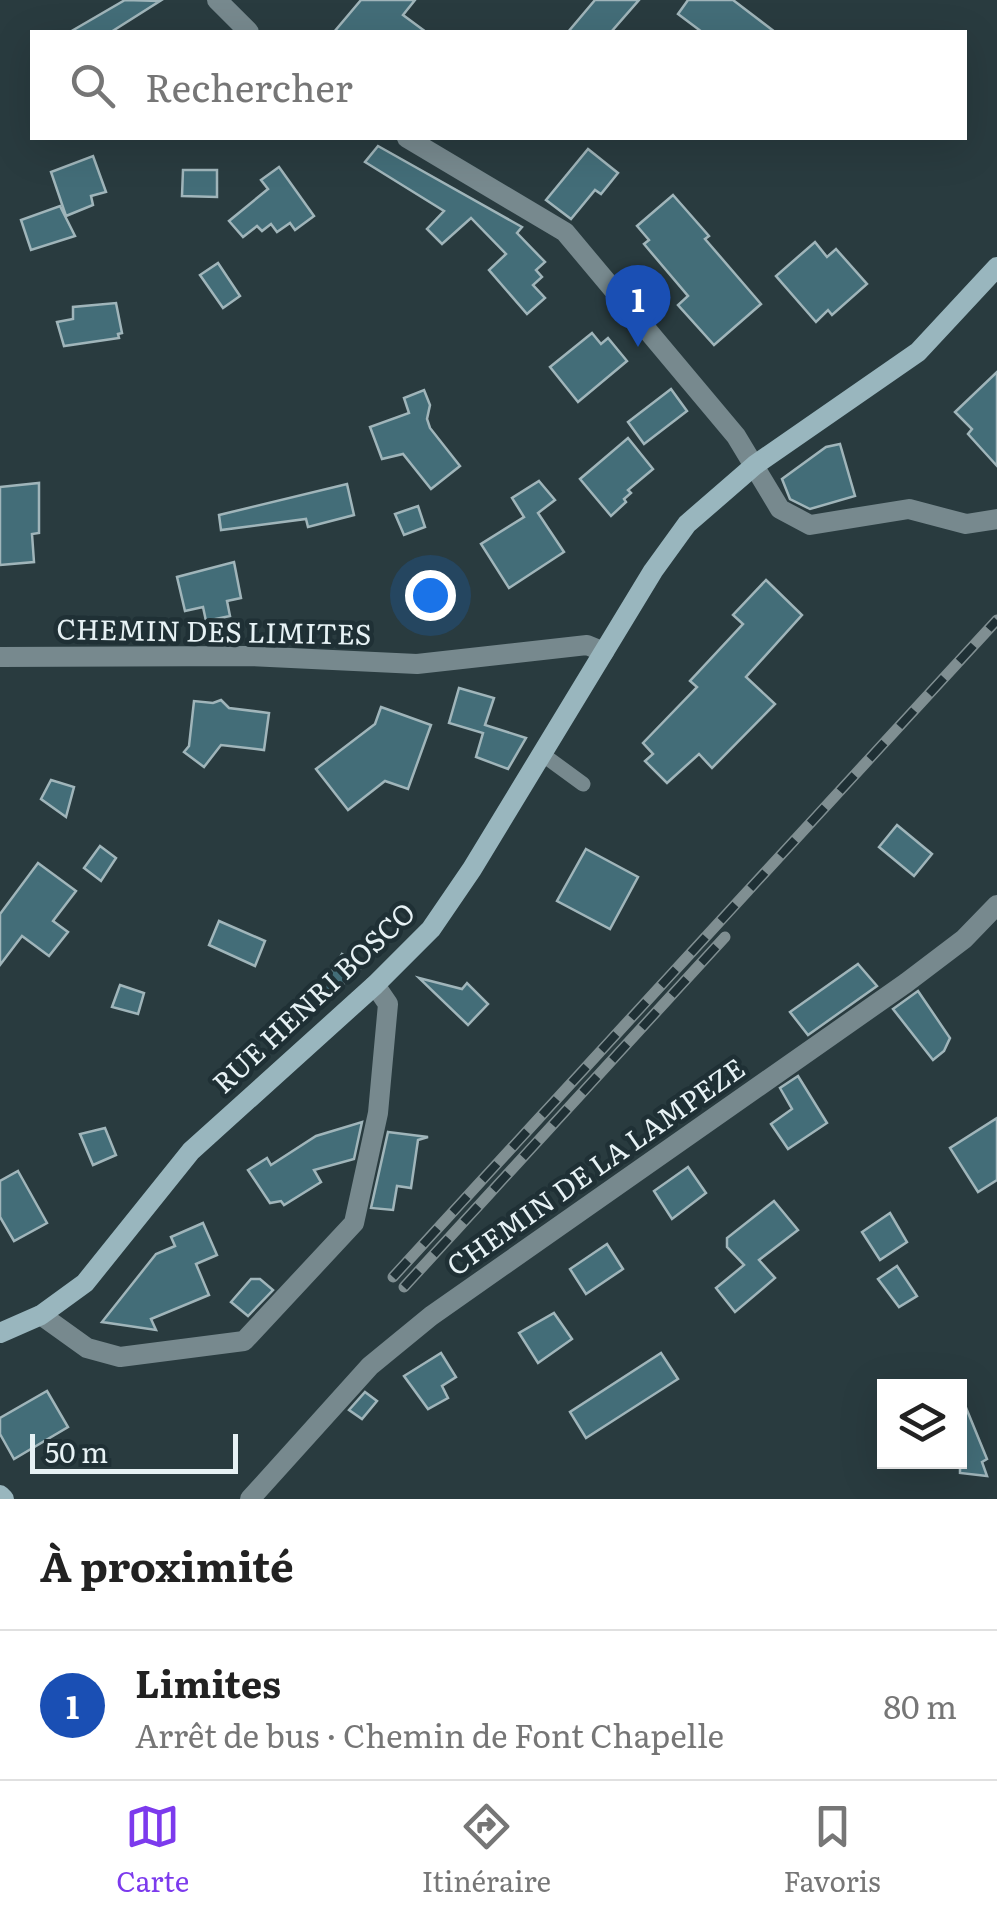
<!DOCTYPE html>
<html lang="fr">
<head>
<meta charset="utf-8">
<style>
  :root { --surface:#fff; --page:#f6f6f6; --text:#222; --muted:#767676; --line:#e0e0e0; --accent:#7c3aed }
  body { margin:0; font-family:Literata,serif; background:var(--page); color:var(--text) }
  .controls { position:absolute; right:30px; bottom:30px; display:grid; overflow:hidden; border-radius:0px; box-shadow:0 10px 40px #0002 }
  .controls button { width:90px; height:90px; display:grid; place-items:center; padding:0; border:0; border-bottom:2px solid var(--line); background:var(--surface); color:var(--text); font:50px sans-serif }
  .scale { position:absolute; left:30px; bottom:25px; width:208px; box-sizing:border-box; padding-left:10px; border:5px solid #e6f1f4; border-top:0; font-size:28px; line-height:35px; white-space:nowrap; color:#e6f1f4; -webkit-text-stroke:8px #1f3035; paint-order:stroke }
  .you { position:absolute; left:430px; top:595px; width:35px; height:35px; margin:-25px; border:8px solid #fff; border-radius:50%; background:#1a73e8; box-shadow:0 0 0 15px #1a73e833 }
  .badge { display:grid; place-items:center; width:65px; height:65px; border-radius:50%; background:var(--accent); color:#fff; font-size:32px; font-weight:700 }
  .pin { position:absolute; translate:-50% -82px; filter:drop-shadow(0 2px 5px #0008) }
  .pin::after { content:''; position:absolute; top:52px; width:35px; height:30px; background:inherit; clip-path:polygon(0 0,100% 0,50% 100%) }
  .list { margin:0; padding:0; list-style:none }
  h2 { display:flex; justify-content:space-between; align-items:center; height:130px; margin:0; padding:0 40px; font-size:42px }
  h2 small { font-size:32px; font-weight:400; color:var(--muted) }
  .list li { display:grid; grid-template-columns:65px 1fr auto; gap:30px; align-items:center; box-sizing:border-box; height:150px; padding:0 40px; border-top:2px solid var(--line) }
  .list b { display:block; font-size:38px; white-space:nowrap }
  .list p { margin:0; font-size:32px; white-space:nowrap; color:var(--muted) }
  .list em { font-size:32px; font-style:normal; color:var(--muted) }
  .icon { flex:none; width:55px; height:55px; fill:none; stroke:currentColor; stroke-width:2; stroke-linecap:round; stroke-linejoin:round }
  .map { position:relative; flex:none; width:997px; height:1499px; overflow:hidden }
  .search { position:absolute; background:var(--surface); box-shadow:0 10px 40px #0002; left:30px; right:30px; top:30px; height:110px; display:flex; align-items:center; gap:25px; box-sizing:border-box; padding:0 35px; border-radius:0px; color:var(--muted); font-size:38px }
  .sheet { height:280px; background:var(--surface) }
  nav { display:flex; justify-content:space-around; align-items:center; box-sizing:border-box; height:140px; border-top:2px solid var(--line); background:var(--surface); font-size:28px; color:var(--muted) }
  nav a { display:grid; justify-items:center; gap:5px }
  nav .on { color:var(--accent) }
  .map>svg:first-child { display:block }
  .building { fill:#436d78; stroke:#a0b5ba; stroke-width:2.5 }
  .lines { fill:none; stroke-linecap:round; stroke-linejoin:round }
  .lane { stroke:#77898e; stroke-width:15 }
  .street { stroke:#77898e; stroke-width:20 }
  .secondary { stroke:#99b6be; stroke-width:20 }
  .rail-casing { stroke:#808f92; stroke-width:11 }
  .rail { stroke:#1f3035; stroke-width:8; stroke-dasharray:22; stroke-linecap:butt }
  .labels { text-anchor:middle; stroke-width:9; stroke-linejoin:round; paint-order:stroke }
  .street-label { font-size:28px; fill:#e6f1f4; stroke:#1f3035 }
</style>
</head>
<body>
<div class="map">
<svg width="997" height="1499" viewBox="0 0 997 1499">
  <rect width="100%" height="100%" fill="#293b3f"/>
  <!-- building -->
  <g class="building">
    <polygon points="125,0 160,1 111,32 70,32"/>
    <polygon points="361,0 415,0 403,15 426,32 334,32"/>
    <polygon points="595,0 639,0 611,32 568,32"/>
    <polygon points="688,0 733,0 775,32 702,32 678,14"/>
    <polygon points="378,146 522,227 517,233 545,262 536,270 542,277 533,285 545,298 527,314 489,270 506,254 471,218 442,244 427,229 444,211 365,162"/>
    <polygon points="588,149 618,173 601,194 595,190 571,219 546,200"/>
    <polygon points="93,156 106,192 91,196 93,205 66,216 51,172"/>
    <polygon points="279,167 314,216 295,230 290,223 277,232 271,224 262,231 257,226 243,237 229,221 268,189 261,180"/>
    <polygon points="183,170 217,170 217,197 182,196"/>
    <polygon points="673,195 709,236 705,239 761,304 714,345 678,305 688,296 644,244 649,240 637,226"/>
    <polygon points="60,206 75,236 31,250 21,220"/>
    <polygon points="815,242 827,257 836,249 867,284 832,315 828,310 816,322 776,276"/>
    <polygon points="218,263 240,296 223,308 200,275"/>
    <polygon points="116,303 122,333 118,334 119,338 64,346 57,322 73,319 73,307"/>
    <polygon points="592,333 601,344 608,338 627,361 578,402 550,367"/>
    <polygon points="997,372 997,466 968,434 972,429 955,412"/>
    <polygon points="671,389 687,411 644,444 628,422"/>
    <polygon points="424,390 430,405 427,419 430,428 460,466 431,489 403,454 382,459 370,427 409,413 404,398"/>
    <polygon points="628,438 653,469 628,490 631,493 624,499 626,502 611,516 580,479"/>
    <polygon points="840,444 855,496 810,509 790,499 782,479 826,447"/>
    <polygon points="539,481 555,500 538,513 564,552 509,588 481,544 524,517 512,498"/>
    <polygon points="39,483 39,533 32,534 34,562 0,565 0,487"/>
    <polygon points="347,484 354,515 308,527 306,519 221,530 219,515"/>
    <polygon points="418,506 425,527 404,535 395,514"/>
    <polygon points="234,562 241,598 227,601 230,616 206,621 203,607 185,611 177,577"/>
    <polygon points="766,580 802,615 746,677 775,704 712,768 699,754 667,783 645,761 653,754 643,743 697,687 690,681 743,624 733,615"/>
    <polygon points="459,688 494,698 485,725 526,738 508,769 476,757 483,733 449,723"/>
    <polygon points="221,700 229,708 269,713 264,750 221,745 204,767 184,752 189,746 194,701 213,703"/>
    <polygon points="381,707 431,725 408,789 385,781 348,810 316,769 375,724"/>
    <polygon points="51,780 74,787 66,817 41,799"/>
    <polygon points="897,825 932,854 914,876 879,847"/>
    <polygon points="100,846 116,858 101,881 84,868"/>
    <polygon points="586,849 638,877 610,929 557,901"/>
    <polygon points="38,863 76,891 53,921 68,932 49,956 22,936 0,965 0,914"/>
    <polygon points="219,921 265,941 255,966 209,945"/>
    <polygon points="342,954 362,967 313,1012 308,1008"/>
    <polygon points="858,964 877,986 808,1035 790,1012"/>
    <polygon points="419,978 462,989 467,983 488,1004 468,1025"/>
    <polygon points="120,985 144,993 138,1014 112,1007"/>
    <polygon points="918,991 950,1038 944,1051 933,1060 893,1009"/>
    <polygon points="798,1076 827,1123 788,1149 771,1124 792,1109 780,1088"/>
    <polygon points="997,1118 997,1180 978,1192 950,1148"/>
    <polygon points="362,1122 354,1159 314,1170 321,1182 284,1205 281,1201 270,1203 248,1170 267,1158 271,1165 316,1136"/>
    <polygon points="105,1128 116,1155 93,1165 80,1134"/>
    <polygon points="388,1132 428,1137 418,1140 411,1188 397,1186 393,1210 371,1208"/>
    <polygon points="688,1167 706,1193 672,1219 654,1191"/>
    <polygon points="18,1171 47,1223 14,1241 0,1217 0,1181"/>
    <polygon points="774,1201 798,1230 759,1260 775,1278 735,1312 716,1288 744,1265 727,1247 727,1238"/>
    <polygon points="890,1213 907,1242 880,1260 862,1232"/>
    <polygon points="203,1223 217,1255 196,1264 209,1295 151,1319 156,1330 102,1322 156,1254 175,1246 171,1237"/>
    <polygon points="607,1244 623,1269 586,1294 570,1269"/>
    <polygon points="897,1266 917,1296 899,1307 878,1279"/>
    <polygon points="251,1279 260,1279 273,1290 248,1316 231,1302"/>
    <polygon points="554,1313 572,1339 538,1363 519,1333"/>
    <polygon points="441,1353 456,1377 442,1386 448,1398 428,1409 404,1376"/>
    <polygon points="661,1353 678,1379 586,1438 570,1412"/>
    <polygon points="47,1391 68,1427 14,1459 0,1434 0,1418"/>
    <polygon points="365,1392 377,1401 362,1419 349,1410"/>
    <polygon points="960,1393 987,1459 982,1462 987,1476 960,1473"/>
  </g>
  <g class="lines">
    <!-- lane -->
    <polyline class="lane" points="542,754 583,784"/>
    <!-- street -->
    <g class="street">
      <polyline points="217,0 249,32"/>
      <polyline points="407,138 565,232 736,436 780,509 810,525 909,509 966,524 997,519"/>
      <polyline points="0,657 251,656 417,664 587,645 604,652"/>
      <polyline points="41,1315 87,1348 120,1357 244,1341 354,1223 378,1113 388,1004 375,985"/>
      <polyline points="250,1499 370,1366 431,1316 906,983 964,939 997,905"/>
    </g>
    <!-- secondary -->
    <g class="secondary">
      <polyline points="0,1333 41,1315 85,1283 191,1151 375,985 431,929 472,869 653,571 687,524 755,465 918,352 997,267"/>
      <polyline points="0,1495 4,1499"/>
    </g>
    <!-- rail casing -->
    <g class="rail-casing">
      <g id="rail">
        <polyline points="393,1277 997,620"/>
        <polyline points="404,1287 725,937"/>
      </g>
    </g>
    <!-- rail -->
    <use href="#rail" class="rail"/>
  </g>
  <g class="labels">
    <!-- street labels -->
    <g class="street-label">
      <text transform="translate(214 632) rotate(1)" y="10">CHEMIN DES LIMITES</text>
      <text transform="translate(314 998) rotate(-43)" y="10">RUE HENRI BOSCO</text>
      <text transform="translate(596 1167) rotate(-35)" y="10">CHEMIN DE LA LAMPEZE</text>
    </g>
  </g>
</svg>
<div class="controls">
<button><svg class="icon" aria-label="layers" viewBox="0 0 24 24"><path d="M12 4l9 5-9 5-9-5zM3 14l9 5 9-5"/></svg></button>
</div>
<div class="scale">50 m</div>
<div class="you"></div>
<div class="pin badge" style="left:638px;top:347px;background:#1a4fb4">1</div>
<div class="search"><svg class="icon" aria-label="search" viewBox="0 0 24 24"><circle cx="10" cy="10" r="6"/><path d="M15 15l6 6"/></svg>Rechercher</div>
</div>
<section class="sheet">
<h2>À proximité<small></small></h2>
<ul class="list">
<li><span class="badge" style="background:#1a4fb4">1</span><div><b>Limites</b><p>Arrêt de bus · Chemin de Font Chapelle</p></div><em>80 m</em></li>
</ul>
</section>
<nav>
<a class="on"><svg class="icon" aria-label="map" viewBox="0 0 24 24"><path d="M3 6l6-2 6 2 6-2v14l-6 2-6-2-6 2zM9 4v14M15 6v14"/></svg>Carte</a>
<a><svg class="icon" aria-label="directions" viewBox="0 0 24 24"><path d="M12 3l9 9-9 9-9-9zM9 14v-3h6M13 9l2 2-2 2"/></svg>Itinéraire</a>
<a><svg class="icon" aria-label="saved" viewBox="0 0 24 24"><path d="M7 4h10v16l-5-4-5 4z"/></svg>Favoris</a>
</nav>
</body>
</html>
